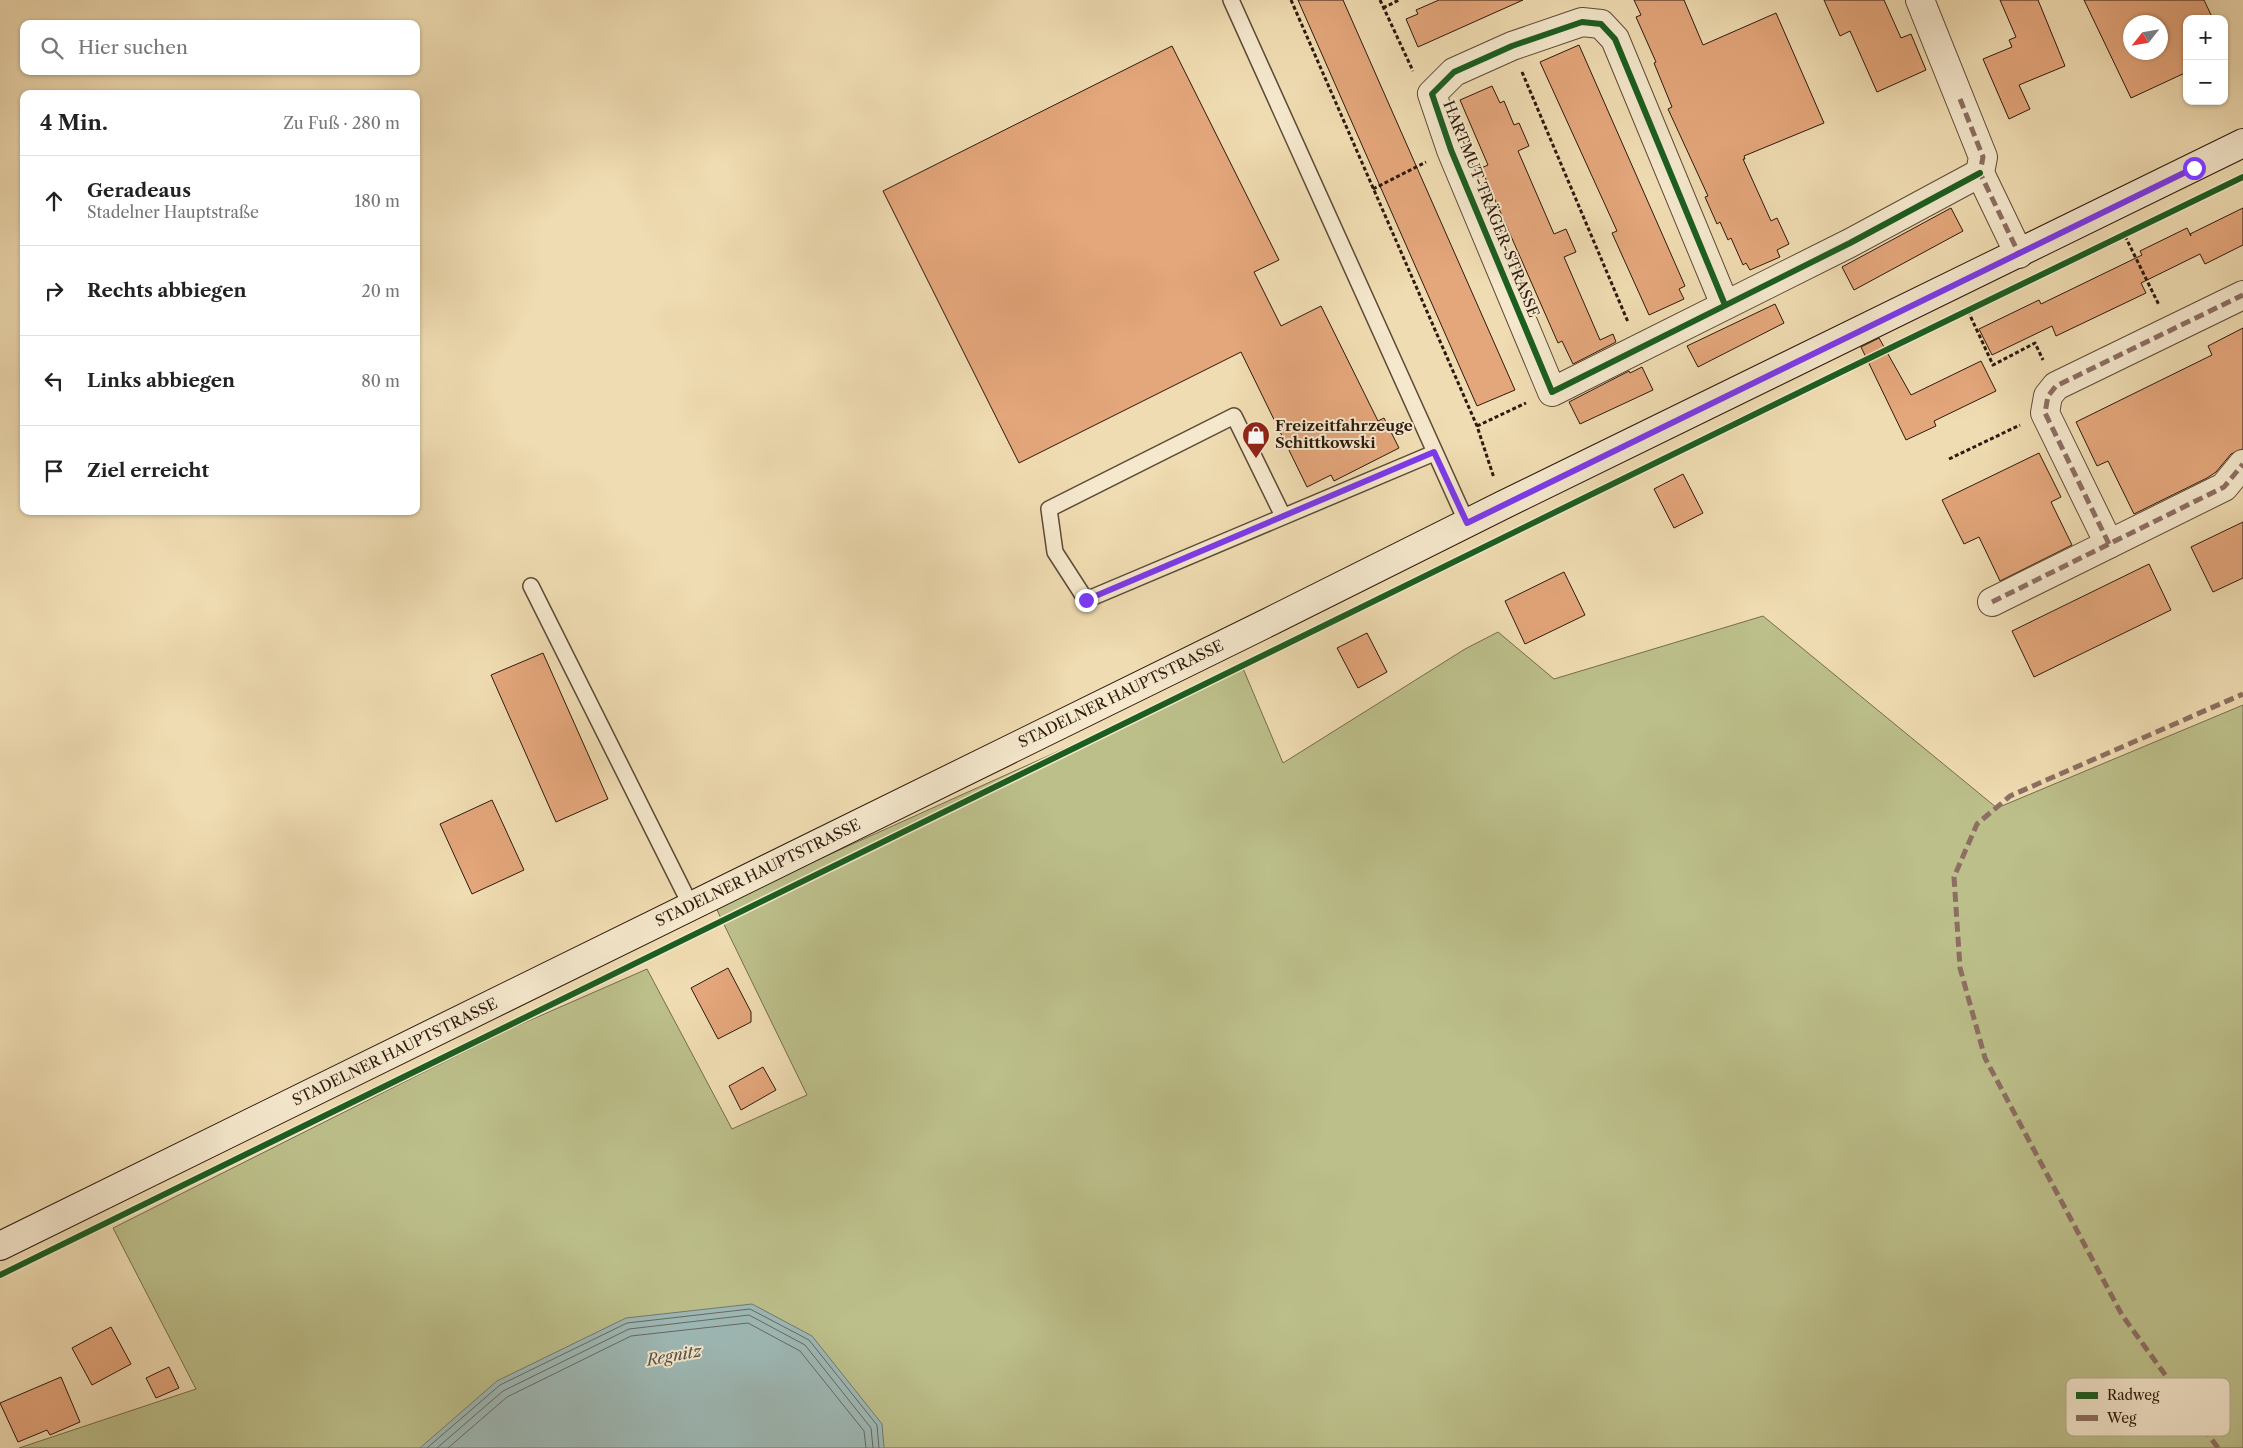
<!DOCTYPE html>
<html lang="de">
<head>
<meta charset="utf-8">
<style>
  :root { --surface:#fff; --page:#f2f2f2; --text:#222; --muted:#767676; --line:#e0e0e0 }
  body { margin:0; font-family:"Libre Caslon Text",serif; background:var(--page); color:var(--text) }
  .controls { position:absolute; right:15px; top:15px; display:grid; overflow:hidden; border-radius:10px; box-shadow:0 1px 4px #0004 }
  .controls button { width:45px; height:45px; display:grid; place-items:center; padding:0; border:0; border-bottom:1px solid var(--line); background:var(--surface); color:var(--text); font:25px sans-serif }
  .compass { position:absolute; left:2123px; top:15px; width:45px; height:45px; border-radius:50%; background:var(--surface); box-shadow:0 1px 4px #0004; rotate:239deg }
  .stop { position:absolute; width:15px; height:15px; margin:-11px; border:4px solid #7c3aed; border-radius:50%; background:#fff }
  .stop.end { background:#7c3aed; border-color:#fff; box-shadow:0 1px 5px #0008 }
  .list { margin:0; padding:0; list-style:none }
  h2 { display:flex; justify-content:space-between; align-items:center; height:65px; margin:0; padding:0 20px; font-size:21px }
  h2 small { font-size:16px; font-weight:400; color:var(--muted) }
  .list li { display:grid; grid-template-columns:32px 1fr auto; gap:15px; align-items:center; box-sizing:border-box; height:90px; padding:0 20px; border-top:1px solid var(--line) }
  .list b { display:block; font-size:19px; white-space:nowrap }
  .list p { margin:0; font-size:16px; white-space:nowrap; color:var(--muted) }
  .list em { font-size:16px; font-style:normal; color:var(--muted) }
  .icon { flex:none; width:28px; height:28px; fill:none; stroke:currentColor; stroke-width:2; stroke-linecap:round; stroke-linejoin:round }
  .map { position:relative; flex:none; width:2243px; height:1448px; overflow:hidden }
  .search { position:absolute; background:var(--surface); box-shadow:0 1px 4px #0004; left:20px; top:20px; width:400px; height:55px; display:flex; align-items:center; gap:12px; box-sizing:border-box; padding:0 18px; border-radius:10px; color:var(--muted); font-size:19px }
  .panel { position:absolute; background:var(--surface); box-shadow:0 1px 4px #0004; left:20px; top:90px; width:400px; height:425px; border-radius:10px }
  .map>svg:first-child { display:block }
  .green { fill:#bcbf8a; stroke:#756c4c }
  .water { fill:#9eb9b6; stroke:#717972 }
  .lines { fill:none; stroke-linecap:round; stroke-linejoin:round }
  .shore { stroke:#666962; stroke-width:1 }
  .building { fill:#e4a67b; stroke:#2e190d; fill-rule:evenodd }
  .lane-casing { stroke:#5e4a36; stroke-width:18 }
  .street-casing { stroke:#5e4a36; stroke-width:30 }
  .secondary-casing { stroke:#2e190d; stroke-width:30 }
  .path { stroke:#2e190d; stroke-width:3; stroke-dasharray:4 2.5; stroke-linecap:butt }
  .lane { stroke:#f5e8cd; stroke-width:15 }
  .street { stroke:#f5e8cd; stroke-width:28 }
  .secondary { stroke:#f5e8cd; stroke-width:28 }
  .quiet { stroke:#8d6e63; stroke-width:5; stroke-dasharray:10 5; stroke-linecap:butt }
  .cycleway-casing { stroke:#f5e8cd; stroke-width:9 }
  .cycleway { stroke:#1b5e20; stroke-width:6 }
  .route { stroke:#7c3aed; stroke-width:6 }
  .labels { text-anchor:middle; stroke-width:4; stroke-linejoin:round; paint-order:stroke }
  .street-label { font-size:15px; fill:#2e190d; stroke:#f5e8cd }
  .poi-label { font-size:15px; font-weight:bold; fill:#2e190d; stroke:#f5e8cd; text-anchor:start }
  .water-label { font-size:16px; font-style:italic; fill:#555148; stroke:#f5e8cd }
  .key { fill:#f5e8cd; stroke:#b9aa93; stroke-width:1 }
  .key-label { font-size:14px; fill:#2e190d }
</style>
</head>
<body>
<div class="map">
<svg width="2243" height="1448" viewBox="0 0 2243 1448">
  <rect width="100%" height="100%" fill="#f0dcb2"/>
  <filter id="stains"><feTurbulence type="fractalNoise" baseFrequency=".004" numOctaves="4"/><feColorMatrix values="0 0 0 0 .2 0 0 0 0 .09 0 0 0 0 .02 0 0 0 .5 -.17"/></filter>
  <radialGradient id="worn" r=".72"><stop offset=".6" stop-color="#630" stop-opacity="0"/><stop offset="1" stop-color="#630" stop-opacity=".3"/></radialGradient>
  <!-- green -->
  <polygon class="green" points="1763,616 1997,808 2243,705 2243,1448 19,1448 196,1389 113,1228 510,1029 647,969 732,1129 807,1095 715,906 1090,737 1242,666 1283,763 1465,649 1498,632 1554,679"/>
  <!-- water -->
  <polygon class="water" points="752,1304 812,1336 882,1424 884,1448 420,1448 497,1381 626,1318"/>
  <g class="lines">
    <!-- shore -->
    <g class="shore">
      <polyline points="427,1448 500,1385 627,1323 750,1309 809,1340 877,1425 879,1448"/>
      <polyline points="437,1448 503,1391 629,1329 749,1315 805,1345 871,1428 873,1448"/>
      <polyline points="448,1448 507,1397 631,1336 748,1323 800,1351 864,1431 866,1448"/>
    </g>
  </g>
  <!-- building -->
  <g class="building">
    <polygon points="1298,0 1343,0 1515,390 1477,406"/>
    <polygon points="1439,0 1523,0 1418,47 1406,19 1418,14 1416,10"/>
    <polygon points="1634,0 1684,0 1703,45 1776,13 1824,123 1744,156 1745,159 1743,159 1771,221 1777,218 1789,244 1777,250 1780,257 1750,270 1746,263 1743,265 1731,238 1728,240 1720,222 1717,224 1705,197 1708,196 1668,109 1672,107 1654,63 1656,62 1636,17 1641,15"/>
    <polygon points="1824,0 1884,0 1901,38 1911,34 1926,70 1877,92 1850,31 1840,36"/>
    <polygon points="2000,0 2038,0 2065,66 2019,85 2030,109 2009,119 1983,59 2012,47 2009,40 2016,37"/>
    <path d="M2084,0H2204L2213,19H2187V72L2131,98ZM2130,22H2160V52H2130Z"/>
    <polygon points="1579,45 1685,286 1679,289 1684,299 1649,315 1612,233 1617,231 1540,62"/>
    <polygon points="1172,46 1279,260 1254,272 1281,326 1321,306 1378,421 1384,418 1399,448 1334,481 1331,475 1307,487 1241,352 1019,463 883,191"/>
    <polygon points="1492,86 1500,103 1504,101 1514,125 1519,123 1529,146 1518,151 1554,234 1566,229 1576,252 1564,257 1600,340 1613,334 1616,342 1573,364 1562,341 1558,343 1481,168 1488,165 1460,100"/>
    <polygon points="1951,208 1963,231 1854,290 1842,267"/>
    <polygon points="2243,208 2243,245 2205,264 2200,254 2141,283 2146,293 2056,336 2052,326 1992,355 1979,329 2039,300 2041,304 2142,255 2140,251 2187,228 2191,236 2190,234"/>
    <polygon points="1775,304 1784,323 1698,367 1687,346"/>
    <polygon points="2243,328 2243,449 2231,454 2216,472 2207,478 2134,514 2108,461 2097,466 2076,422 2212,355 2208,346"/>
    <polygon points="1879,338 1911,395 1981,361 1996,391 1934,421 1936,426 1906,440 1861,347"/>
    <polygon points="1642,367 1653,390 1580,424 1569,402 1629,371 1630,373"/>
    <polygon points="2039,453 2061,497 2051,502 2072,545 2000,581 1979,537 1964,544 1942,500"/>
    <polygon points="1683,474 1703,513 1674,528 1654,489"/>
    <polygon points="2243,522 2243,578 2213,592 2191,547"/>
    <polygon points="2149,564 2171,610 2034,677 2012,631"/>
    <polygon points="1564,572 1585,615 1525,644 1505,601"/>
    <polygon points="1367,633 1387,672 1358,688 1337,648"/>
    <polygon points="543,653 608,799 556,822 491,675"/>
    <polygon points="492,800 524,870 472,894 440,824"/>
    <polygon points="728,968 751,1012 751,1022 718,1039 691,988"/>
    <polygon points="763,1067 776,1090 741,1110 729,1086"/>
    <polygon points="111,1327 131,1364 92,1385 72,1348"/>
    <polygon points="169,1367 179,1388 156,1398 146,1378"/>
    <polygon points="61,1377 80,1422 50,1435 47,1430 18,1442 0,1403"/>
  </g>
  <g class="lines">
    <!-- lane casing -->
    <g class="lane-casing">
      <g id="lane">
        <polyline points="1231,0 1467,523"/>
        <polyline points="1283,516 1234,416 1049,509 1055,552 1086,600 1434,453"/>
        <polyline points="531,586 691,906"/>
      </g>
    </g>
    <!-- street casing -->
    <g class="street-casing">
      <g id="street">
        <polyline points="1920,0 1983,157 1980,173 2019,254"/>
        <polyline points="1725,305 1615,39 1601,24 1582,22 1512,46 1454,72 1432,94 1451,150 1552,392 1850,243 1980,173"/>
        <polyline points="2109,544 2045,413 2048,396 2056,386 2243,295"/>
        <polyline points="1992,602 2224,487 2243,464"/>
      </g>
    </g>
    <!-- secondary casing -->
    <g class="secondary-casing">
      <polyline id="secondary" points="0,1246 1269,622 1503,505 2243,143"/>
    </g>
    <!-- path -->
    <g class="path">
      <polyline points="1291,0 1477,426 1494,478"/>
      <polyline points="1380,0 1413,71"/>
      <polyline points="1383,8 1399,0"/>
      <polyline points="1522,72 1628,322"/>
      <polyline points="1373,189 1426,162"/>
      <polyline points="2125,236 2159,305"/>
      <polyline points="1968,311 1993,365 2035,343 2043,360"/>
      <polyline points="1477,426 1526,403"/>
      <polyline points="1949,459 2020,425"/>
    </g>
    <!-- lane -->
    <use href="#lane" class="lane"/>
    <!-- street -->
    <use href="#street" class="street"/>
    <!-- secondary -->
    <use href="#secondary" class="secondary"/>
    <!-- quiet -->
    <g class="quiet">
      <polyline points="1960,99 1983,157 1980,173 2019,254"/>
      <polyline points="2109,544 2045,413 2048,396 2056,386 2243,295"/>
      <polyline points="1992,602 2224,487 2243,464"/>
      <polyline points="2218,1448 2122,1315 1985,1058 1960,968 1954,877 1977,824 2010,796 2243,694"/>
    </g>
    <!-- cycleway casing -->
    <g class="cycleway-casing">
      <g id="cycleway">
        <polyline points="1725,305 1615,39 1601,24 1582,22 1512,46 1454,72 1432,94 1451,150 1552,392 1850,243 1980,173"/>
        <polyline points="0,1275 1843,371 2243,177"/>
      </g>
    </g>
    <!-- cycleway -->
    <use href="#cycleway" class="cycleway"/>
  </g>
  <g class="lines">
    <!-- route -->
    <polyline class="route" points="1086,600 1434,452 1467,523 2194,168"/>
  </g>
  <!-- icons -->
  <defs>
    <g id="shop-pin" transform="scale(1.4375)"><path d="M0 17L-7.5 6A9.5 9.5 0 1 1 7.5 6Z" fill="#8f2418" stroke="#f5e8cd"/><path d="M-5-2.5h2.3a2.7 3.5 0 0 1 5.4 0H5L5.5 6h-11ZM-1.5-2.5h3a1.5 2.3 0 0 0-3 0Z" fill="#fff"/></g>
  </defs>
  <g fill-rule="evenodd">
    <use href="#shop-pin" x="1256" y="435"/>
  </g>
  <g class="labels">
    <!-- street labels -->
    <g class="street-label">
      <text transform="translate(1491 209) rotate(68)" y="5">HARTMUT-TRÄGER-STRASSE</text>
      <text transform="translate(1121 694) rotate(-26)" y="5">STADELNER HAUPTSTRASSE</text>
      <text transform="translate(758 873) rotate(-26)" y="5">STADELNER HAUPTSTRASSE</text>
      <text transform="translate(395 1052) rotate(-26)" y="5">STADELNER HAUPTSTRASSE</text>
    </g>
    <!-- poi labels -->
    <g class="poi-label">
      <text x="1275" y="431">Freizeitfahrzeuge<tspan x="1275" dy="17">Schittkowski</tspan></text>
    </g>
    <!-- water labels -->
    <g class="water-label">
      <text transform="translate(674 1355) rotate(-10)" y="6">Regnitz</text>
    </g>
  </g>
  <!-- legend -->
  <rect x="2066" y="1378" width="164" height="58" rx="8" class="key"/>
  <rect x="2076" y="1392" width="22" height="7" fill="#1b5e20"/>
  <rect x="2076" y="1415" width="22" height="6" fill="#8d6e63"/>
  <g class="key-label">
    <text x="2107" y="1400">Radweg</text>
    <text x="2107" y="1423">Weg</text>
  </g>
  <rect width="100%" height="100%" filter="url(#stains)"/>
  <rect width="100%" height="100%" fill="url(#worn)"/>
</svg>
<div class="controls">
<button>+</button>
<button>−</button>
</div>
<svg class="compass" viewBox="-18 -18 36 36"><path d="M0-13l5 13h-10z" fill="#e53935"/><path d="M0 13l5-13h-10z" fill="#767676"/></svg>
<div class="stop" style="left:2194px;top:168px"></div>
<div class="stop end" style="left:1086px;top:600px"></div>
<div class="search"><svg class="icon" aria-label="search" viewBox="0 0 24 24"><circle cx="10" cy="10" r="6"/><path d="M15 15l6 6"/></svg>Hier suchen</div>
<section class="panel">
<h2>4 Min.<small>Zu Fuß · 280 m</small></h2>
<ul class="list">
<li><svg class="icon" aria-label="ahead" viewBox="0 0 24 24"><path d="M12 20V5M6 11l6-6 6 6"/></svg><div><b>Geradeaus</b><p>Stadelner Hauptstraße</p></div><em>180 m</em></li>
<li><svg class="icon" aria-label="right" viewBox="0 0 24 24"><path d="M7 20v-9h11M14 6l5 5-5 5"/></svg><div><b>Rechts abbiegen</b></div><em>20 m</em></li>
<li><svg class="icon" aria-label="left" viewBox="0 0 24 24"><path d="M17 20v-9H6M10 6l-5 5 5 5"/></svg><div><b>Links abbiegen</b></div><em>80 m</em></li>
<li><svg class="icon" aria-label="arrive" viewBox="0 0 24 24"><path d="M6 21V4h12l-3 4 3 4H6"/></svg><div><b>Ziel erreicht</b></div></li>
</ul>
</section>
</div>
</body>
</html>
